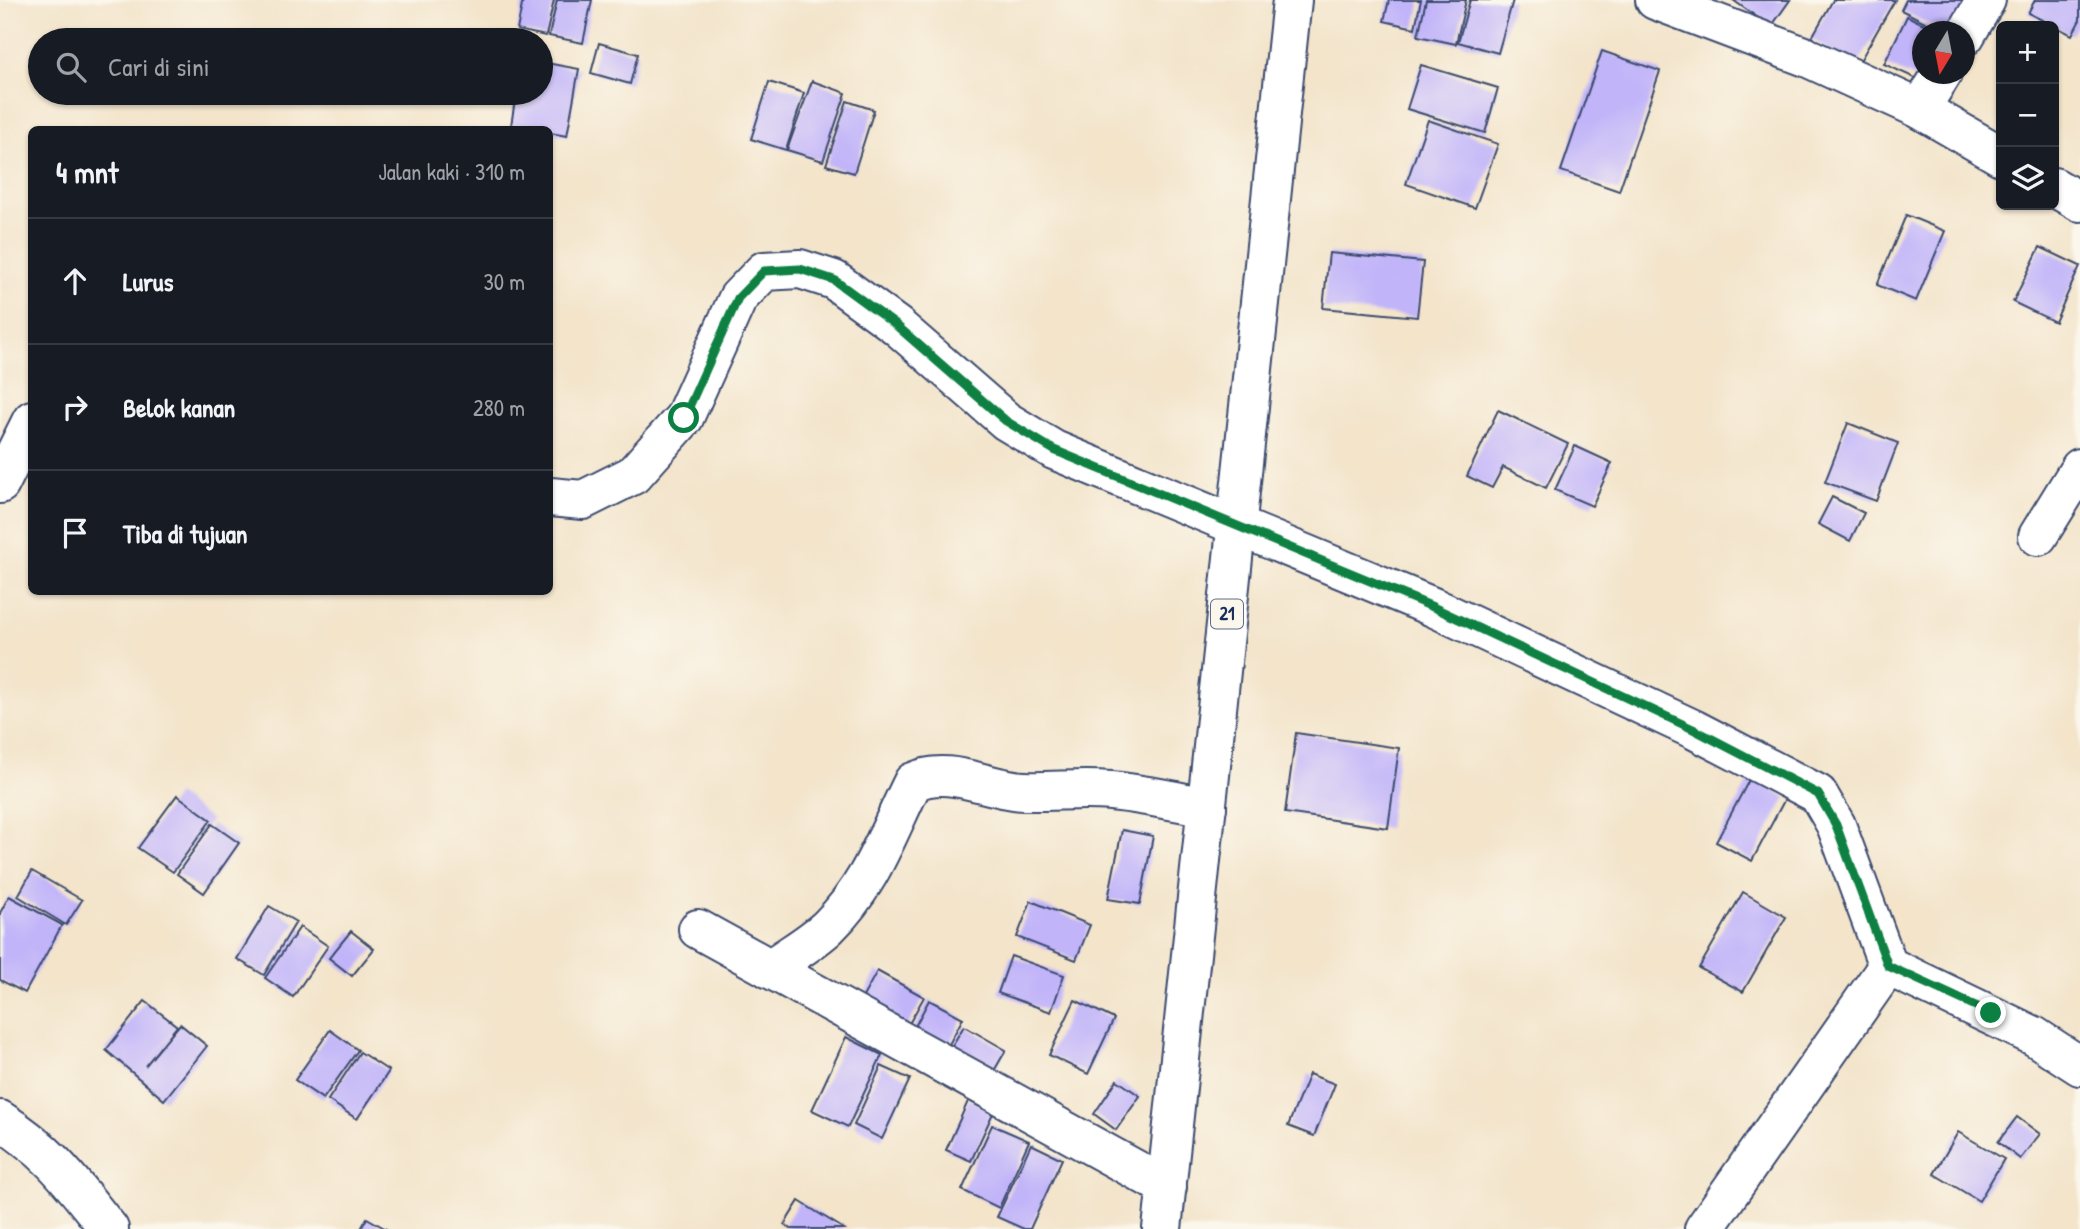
<!DOCTYPE html>
<html lang="id">
<head>
<meta charset="utf-8">
<style>
  :root { --surface:#171b24; --page:#242831; --text:#f1f3f6; --muted:#9ea1a6; --line:#363941 }
  body { margin:0; font-family:"Patrick Hand",sans-serif; background:var(--page); color:var(--text) }
  .controls { position:absolute; right:21px; top:21px; display:grid; overflow:hidden; border-radius:10px; box-shadow:0 2px 5px #0004 }
  .controls button { width:63px; height:63px; display:grid; place-items:center; padding:0; border:0; border-bottom:2px solid var(--line); background:var(--surface); color:var(--text); font:35px sans-serif }
  .compass { position:absolute; left:1912px; top:21px; width:63px; height:63px; border-radius:50%; background:var(--surface); box-shadow:0 2px 5px #0004; rotate:190deg }
  .stop { position:absolute; width:21px; height:21px; margin:-16px; border:5px solid #0b8043; border-radius:50%; background:#fff }
  .stop.end { background:#0b8043; border-color:#fff; box-shadow:0 2px 7px #0008 }
  .list { margin:0; padding:0; list-style:none }
  h2 { display:flex; justify-content:space-between; align-items:center; height:91px; margin:0; padding:0 28px; font-size:30px }
  h2 small { font-size:23px; font-weight:400; color:var(--muted) }
  .list li { display:grid; grid-template-columns:46px 1fr auto; gap:21px; align-items:center; box-sizing:border-box; height:126px; padding:0 28px; border-top:2px solid var(--line) }
  .list b { display:block; font-size:26px; white-space:nowrap }
  .list em { font-size:23px; font-style:normal; color:var(--muted) }
  .icon { flex:none; width:38px; height:38px; fill:none; stroke:currentColor; stroke-width:2; stroke-linecap:round; stroke-linejoin:round }
  .map { position:relative; flex:none; width:2080px; height:1229px; overflow:hidden }
  .search { position:absolute; background:var(--surface); box-shadow:0 2px 5px #0004; left:28px; top:28px; width:525px; height:77px; display:flex; align-items:center; gap:18px; box-sizing:border-box; padding:0 24px; border-radius:38px; color:var(--muted); font-size:26px }
  .panel { position:absolute; background:var(--surface); box-shadow:0 2px 5px #0004; left:28px; top:126px; width:525px; height:469px; border-radius:10px }
  .map>svg:first-child { display:block }
  .building { fill:#c1b4f9 }
  .lines { fill:none; stroke-linecap:round; stroke-linejoin:round }
  .minor-casing { stroke:#3b4a6e; stroke-width:42 }
  .highway-casing { stroke:#3b4a6e; stroke-width:42 }
  .minor { stroke:#fff; stroke-width:38 }
  .highway { stroke:#fff; stroke-width:38 }
  .route { stroke:#0b8043; stroke-width:9 }
  .labels { text-anchor:middle; stroke-width:7; stroke-linejoin:round; paint-order:stroke }
  .shield { fill:#fbf7ec; stroke:#5e6b89; stroke-width:2 }
  .shield-label { font-size:18px; font-weight:bold; fill:#1b2f5e }
</style>
</head>
<body>
<div class="map">
<svg width="2080" height="1229" viewBox="0 0 2080 1229">
  <rect width="100%" height="100%" fill="#fbf7ec"/>
  <filter id="ink" filterUnits="userSpaceOnUse"><feTurbulence type="fractalNoise" baseFrequency=".0143" numOctaves="2"/><feDisplacementMap in="SourceGraphic" scale="14" xChannelSelector="R" yChannelSelector="G"/><feConvolveMatrix kernelMatrix="1 2 1 2 8 2 1 2 1" color-interpolation-filters="sRGB"/></filter>
  <filter id="wash" filterUnits="userSpaceOnUse"><feTurbulence type="fractalNoise" baseFrequency=".00686" numOctaves="4" result="noise"/><feDisplacementMap in="SourceGraphic" scale="28" xChannelSelector="R" yChannelSelector="G"/><feGaussianBlur stdDeviation="1.57" result="paint"/><feColorMatrix in="noise" values="0 0 0 0 0 0 0 0 0 0 0 0 0 0 0 0 0 1.4 0 .05"/><feComposite in="paint" operator="in"/></filter>
  <g filter="url(#wash)">
    <rect width="100%" height="100%" fill="#f3e4ca"/>
    <g id="blocks">
      <!-- building -->
      <g class="building">
        <polygon points="523,0 554,0 546,36 517,30"/>
        <polygon points="557,0 592,0 583,43 549,36"/>
        <polygon points="1389,0 1421,0 1415,28 1384,21"/>
        <polygon points="1426,0 1466,0 1456,44 1418,36"/>
        <polygon points="1470,0 1513,0 1498,53 1458,42"/>
        <polygon points="1733,0 1790,0 1771,27"/>
        <polygon points="1833,0 1895,0 1857,66 1811,39"/>
        <polygon points="1906,0 1977,0 1961,32 1945,32 1901,10"/>
        <polygon points="2035,0 2080,0 2080,20 2072,35 2028,13"/>
        <polygon points="1907,16 1940,32 1923,32 1923,74 1926,83 1884,64"/>
        <polygon points="599,43 638,54 630,84 591,73"/>
        <polygon points="1602,51 1660,71 1619,191 1561,171"/>
        <polygon points="541,62 579,69 567,136 550,133 550,130 511,126 516,93 541,93"/>
        <polygon points="1421,65 1498,88 1485,133 1407,109"/>
        <polygon points="812,81 846,93 823,161 787,150"/>
        <polygon points="769,82 804,93 786,150 751,139"/>
        <polygon points="847,101 874,110 854,173 826,165"/>
        <polygon points="1428,120 1498,144 1475,208 1406,184"/>
        <polygon points="1906,215 1945,231 1916,301 1877,285"/>
        <polygon points="2040,247 2080,266 2055,322 2013,302"/>
        <polygon points="1329,253 1423,262 1417,317 1323,308"/>
        <polygon points="1498,410 1568,444 1546,488 1503,467 1492,488 1467,476"/>
        <polygon points="1848,423 1898,443 1876,501 1825,482"/>
        <polygon points="1575,446 1612,463 1592,506 1555,490"/>
        <polygon points="1832,497 1864,513 1850,541 1818,524"/>
        <polygon points="1296,733 1399,748 1388,828 1285,813"/>
        <polygon points="1750,778 1786,797 1752,861 1716,842"/>
        <polygon points="177,795 211,820 173,872 138,848"/>
        <polygon points="212,824 239,843 204,893 177,874"/>
        <polygon points="1122,830 1153,836 1140,904 1108,899"/>
        <polygon points="32,871 82,900 66,925 18,896"/>
        <polygon points="1743,892 1786,917 1743,992 1699,968"/>
        <polygon points="9,896 62,925 25,993 0,980 0,913"/>
        <polygon points="1031,901 1090,925 1076,960 1017,937"/>
        <polygon points="269,906 296,922 264,975 237,959"/>
        <polygon points="300,927 328,946 293,997 265,978"/>
        <polygon points="351,931 374,949 352,976 329,958"/>
        <polygon points="1011,956 1064,975 1051,1012 998,993"/>
        <polygon points="877,971 924,997 905,1031 858,1006"/>
        <polygon points="929,1000 963,1018 945,1052 911,1034"/>
        <polygon points="1075,1000 1114,1019 1088,1074 1049,1055"/>
        <polygon points="145,1001 177,1026 145,1066 180,1024 207,1046 164,1100 106,1050"/>
        <polygon points="964,1026 1006,1050 990,1078 947,1054"/>
        <polygon points="330,1030 358,1050 323,1099 295,1080"/>
        <polygon points="846,1037 882,1055 848,1127 812,1110"/>
        <polygon points="360,1052 389,1071 357,1119 328,1100"/>
        <polygon points="881,1066 910,1079 882,1139 854,1125"/>
        <polygon points="1309,1074 1335,1084 1314,1136 1288,1126"/>
        <polygon points="1117,1080 1140,1096 1116,1130 1094,1114"/>
        <polygon points="969,1099 994,1111 971,1161 946,1150"/>
        <polygon points="2017,1117 2040,1134 2020,1159 1998,1142"/>
        <polygon points="992,1125 1029,1141 999,1208 962,1190"/>
        <polygon points="1958,1132 2004,1159 1979,1201 1934,1174"/>
        <polygon points="1031,1144 1062,1159 1030,1229 1024,1229 997,1217"/>
        <polygon points="799,1201 844,1229 791,1229 784,1225"/>
        <polygon points="367,1218 386,1229 361,1229"/>
      </g>
    </g>
  </g>
  <g filter="url(#ink)">
    <use href="#blocks" fill-opacity="0" stroke="#3b4a6e" stroke-width="2"/>
    <g class="lines">
      <!-- minor casing -->
      <g class="minor-casing">
        <g id="minor">
          <polyline points="1655,0 1806,57 1920,109 2001,156"/>
          <polyline points="1965,36 1986,0"/>
          <polyline points="1920,109 1942,74"/>
          <polyline points="2054,187 2080,202"/>
          <polyline points="0,484 32,420"/>
          <polyline points="550,497 583,500 633,475 684,418 738,298 764,271 800,269 834,280 897,326 1006,421 1054,450 1433,607 1693,729 1818,794 1836,825 1888,966 2034,1036 2080,1066"/>
          <polyline points="2038,536 2080,468"/>
          <polyline points="698,929 1167,1187"/>
          <path d="M770,969C789,955 811,943 828,927C871,885 887,834 913,782C950,765 985,789 1024,791C1053,792 1082,788 1111,791C1143,794 1175,801 1207,807"/>
          <path d="M0,1120C52,1153 71,1182 109,1229"/>
          <polyline points="1704,1229 1888,966"/>
        </g>
      </g>
      <!-- highway casing -->
      <g class="highway-casing">
        <polyline id="highway" points="1162,1229 1292,0"/>
      </g>
      <!-- minor -->
      <use href="#minor" class="minor"/>
      <!-- highway -->
      <use href="#highway" class="highway"/>
    </g>
  </g>
  <g class="lines" filter="url(#ink)">
    <!-- route -->
    <polyline class="route" points="684,418 738,298 764,271 800,269 834,280 897,326 1006,421 1054,450 1433,607 1693,729 1818,794 1836,825 1888,966 1991,1013"/>
  </g>
  <g class="labels">
    <!-- shield labels -->
    <rect class="shield" x="1211" y="599.5" width="32" height="29" rx="5"/>
    <g class="shield-label">
      <text x="1227" y="620">21</text>
    </g>
  </g>
</svg>
<div class="controls">
<button>+</button>
<button>−</button>
<button><svg class="icon" aria-label="layers" viewBox="0 0 24 24"><path d="M12 4l9 5-9 5-9-5zM3 14l9 5 9-5"/></svg></button>
</div>
<svg class="compass" viewBox="-18 -18 36 36"><path d="M0-13l5 13h-10z" fill="#e53935"/><path d="M0 13l5-13h-10z" fill="#9ea1a6"/></svg>
<div class="stop" style="left:684px;top:418px"></div>
<div class="stop end" style="left:1991px;top:1013px"></div>
<div class="search"><svg class="icon" aria-label="search" viewBox="0 0 24 24"><circle cx="10" cy="10" r="6"/><path d="M15 15l6 6"/></svg>Cari di sini</div>
<section class="panel">
<h2>4 mnt<small>Jalan kaki · 310 m</small></h2>
<ul class="list">
<li><svg class="icon" aria-label="ahead" viewBox="0 0 24 24"><path d="M12 20V5M6 11l6-6 6 6"/></svg><div><b>Lurus</b></div><em>30 m</em></li>
<li><svg class="icon" aria-label="right" viewBox="0 0 24 24"><path d="M7 20v-9h11M14 6l5 5-5 5"/></svg><div><b>Belok kanan</b></div><em>280 m</em></li>
<li><svg class="icon" aria-label="arrive" viewBox="0 0 24 24"><path d="M6 21V4h12l-3 4 3 4H6"/></svg><div><b>Tiba di tujuan</b></div></li>
</ul>
</section>
</div>
</body>
</html>
